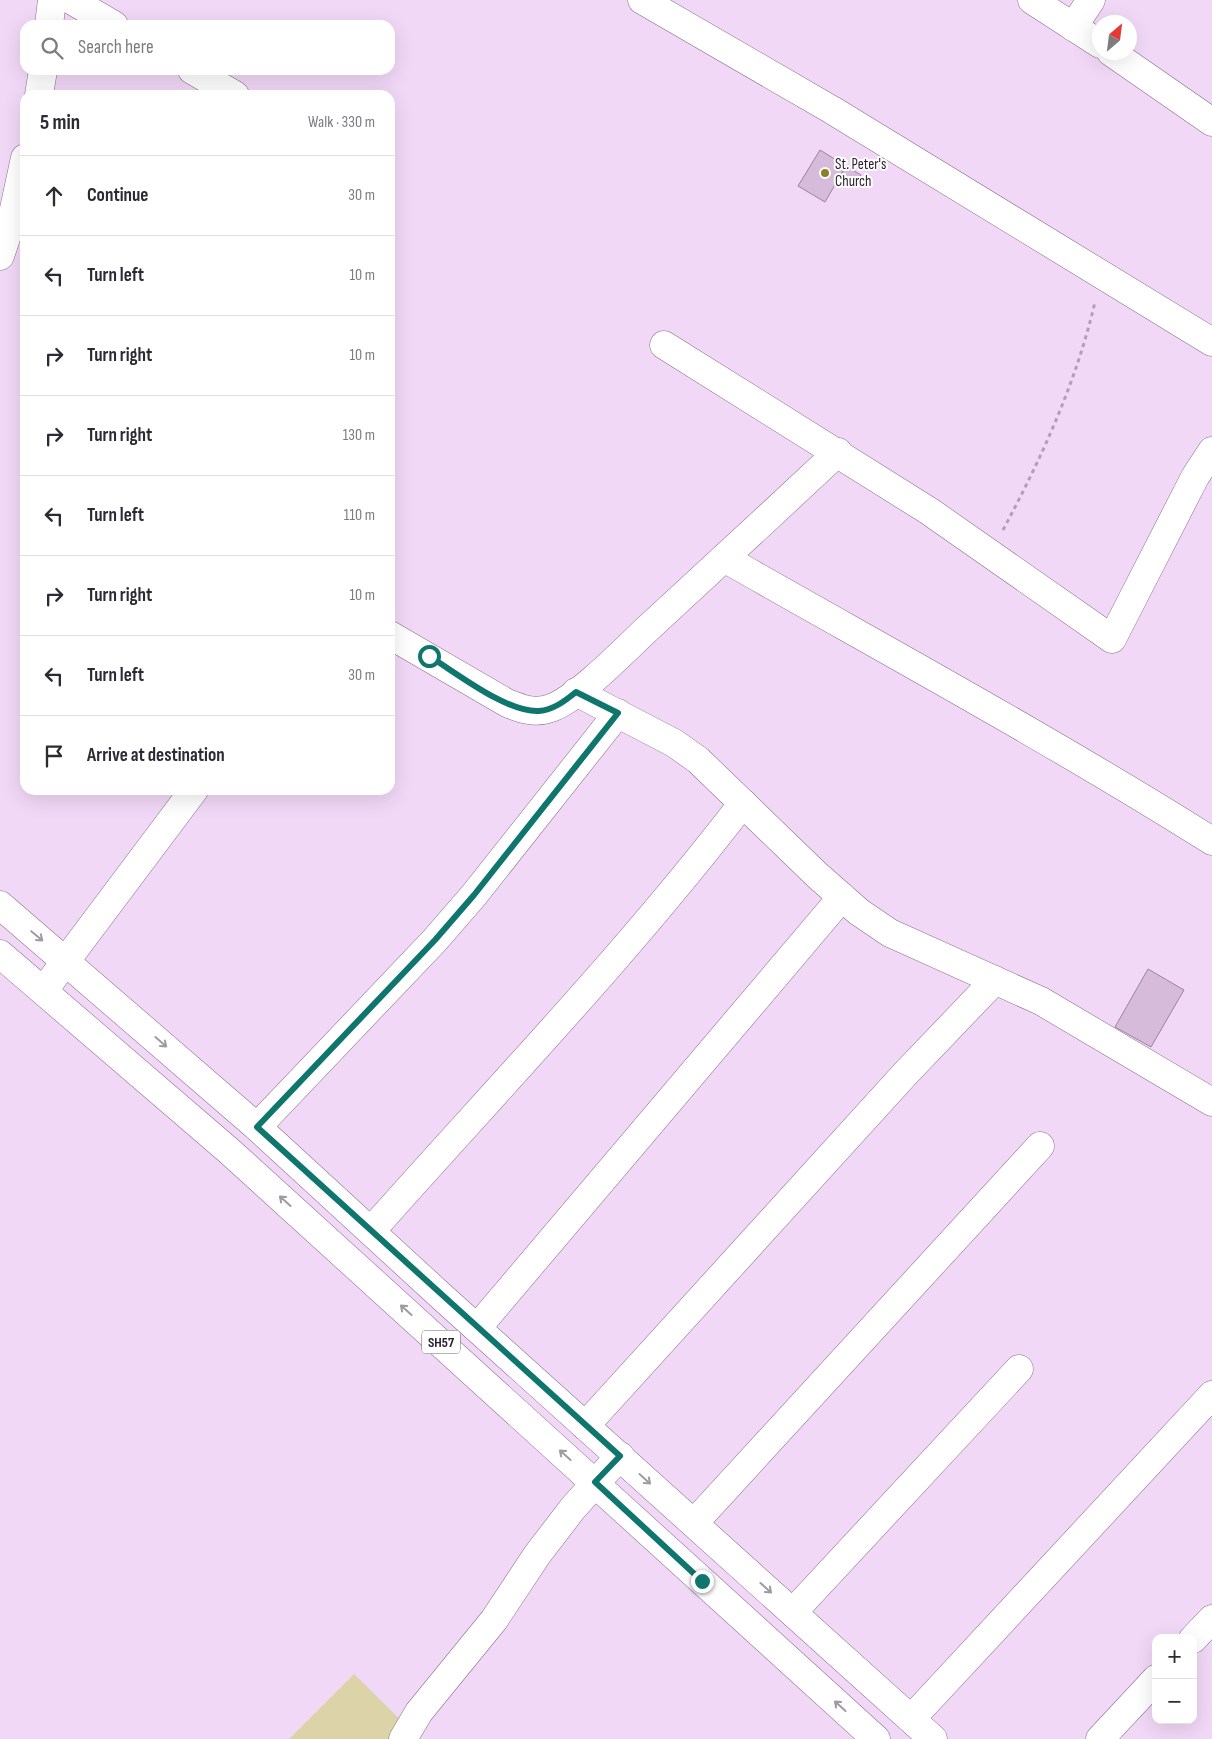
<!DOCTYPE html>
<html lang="en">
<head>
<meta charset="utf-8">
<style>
  :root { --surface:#fff; --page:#f7f7f7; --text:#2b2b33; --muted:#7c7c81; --line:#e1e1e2 }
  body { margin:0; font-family:"Sofia Sans Condensed",sans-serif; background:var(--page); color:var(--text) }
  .controls { position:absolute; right:15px; bottom:15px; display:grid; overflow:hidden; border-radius:10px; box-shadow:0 5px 20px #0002 }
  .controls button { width:45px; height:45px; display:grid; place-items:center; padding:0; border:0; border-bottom:1px solid var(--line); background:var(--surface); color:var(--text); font:25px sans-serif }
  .compass { position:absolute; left:1092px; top:15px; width:45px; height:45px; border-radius:50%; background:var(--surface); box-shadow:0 5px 20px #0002; rotate:28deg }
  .stop { position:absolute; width:15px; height:15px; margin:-11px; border:4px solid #0f766e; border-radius:50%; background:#fff }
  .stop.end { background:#0f766e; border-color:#fff; box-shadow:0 1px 5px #0008 }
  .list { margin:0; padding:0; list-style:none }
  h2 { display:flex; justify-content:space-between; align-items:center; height:65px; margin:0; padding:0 20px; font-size:21px }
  h2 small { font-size:16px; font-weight:400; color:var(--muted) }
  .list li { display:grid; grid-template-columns:32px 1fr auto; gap:15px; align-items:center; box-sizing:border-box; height:80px; padding:0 20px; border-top:1px solid var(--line) }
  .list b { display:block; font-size:19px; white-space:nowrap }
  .list em { font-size:16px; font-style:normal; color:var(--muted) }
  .icon { flex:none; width:28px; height:28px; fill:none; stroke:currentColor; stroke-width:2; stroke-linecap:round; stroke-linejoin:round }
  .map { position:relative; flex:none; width:1212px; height:1739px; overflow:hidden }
  .search { position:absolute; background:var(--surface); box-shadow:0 5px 20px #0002; left:20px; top:20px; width:375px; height:55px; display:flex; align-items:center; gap:12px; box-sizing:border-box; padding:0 18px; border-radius:15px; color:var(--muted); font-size:19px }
  .panel { position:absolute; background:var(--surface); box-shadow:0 5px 20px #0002; left:20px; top:90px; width:375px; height:705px; border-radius:15px }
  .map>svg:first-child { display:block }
  .green { fill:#dcd4a8 }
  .building { fill:#d6bcda; stroke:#9b839f }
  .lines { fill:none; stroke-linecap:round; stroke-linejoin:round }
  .minor-casing { stroke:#866e8a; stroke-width:29 }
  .major-casing { stroke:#866e8a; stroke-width:29 }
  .path { stroke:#b39eb7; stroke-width:3; stroke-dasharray:4 4; stroke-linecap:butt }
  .minor { stroke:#fff; stroke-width:28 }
  .major { stroke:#fff; stroke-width:28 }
  .oneway { stroke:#a09ba0 }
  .route { stroke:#0f766e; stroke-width:6 }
  .poi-dot { fill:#8e7f26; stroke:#fff; stroke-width:2 }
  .labels { text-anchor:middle; stroke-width:4; stroke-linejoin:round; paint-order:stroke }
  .shield { fill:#fff; stroke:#6b646b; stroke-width:1 }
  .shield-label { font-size:14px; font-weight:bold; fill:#2b212c }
  .poi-label { font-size:15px; fill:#2b212c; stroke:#fff; text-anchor:start }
</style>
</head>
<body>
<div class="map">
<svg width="1212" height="1739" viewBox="0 0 1212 1739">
  <rect width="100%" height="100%" fill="#f2d8f7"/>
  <!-- green -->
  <polygon class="green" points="354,1674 420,1739 289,1739"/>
  <!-- building -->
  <g class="building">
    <polygon points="820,150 846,166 825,202 798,186"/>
    <polygon points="846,166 861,175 853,188 839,179"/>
    <polygon points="1148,969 1184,990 1151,1047 1115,1027"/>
  </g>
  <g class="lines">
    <!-- minor casing -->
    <g class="minor-casing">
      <g id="minor">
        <polyline points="71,0 114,25"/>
        <polyline points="642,0 832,110 1212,342"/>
        <polyline points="1032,0 1100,44"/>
        <polyline points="49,25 52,0"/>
        <polyline points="1073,27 1091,0"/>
        <polyline points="1111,52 1212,122"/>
        <polyline points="192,70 235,95"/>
        <polyline points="39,95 43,70"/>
        <polyline points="0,256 11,223 25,158"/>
        <polyline points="664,345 929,511 1112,639 1195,477 1212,451"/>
        <path d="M724,558C887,651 1053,741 1212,841"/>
        <path d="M390,635L507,703C522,709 535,714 551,708C577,699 623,652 645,631C709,572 774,512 838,452"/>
        <polyline points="576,692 674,743 698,760 817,875 859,912 890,933 1041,1001 1212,1102"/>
        <polyline points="44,990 194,790"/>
        <polyline points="257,1127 435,940 474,895 618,713"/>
        <path d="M371,1231C496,1090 628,953 743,803"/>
        <polyline points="477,1328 842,897"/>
        <polyline points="585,1426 905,1074 995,980"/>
        <polyline points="694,1523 1040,1146"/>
        <polyline points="793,1612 1019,1369"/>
        <polyline points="1193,1639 1212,1619"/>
        <polyline points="911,1719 1212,1395"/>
        <polyline points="403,1739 419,1712 494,1620 537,1555 573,1508 620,1456"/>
        <polyline points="1100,1739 1156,1679"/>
      </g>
    </g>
    <!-- major casing -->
    <g class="major-casing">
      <g id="major">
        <polyline points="0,905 257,1127 441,1296 933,1739"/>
        <polyline points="0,954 228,1150 876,1739"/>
      </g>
    </g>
    <!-- path -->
    <path class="path" d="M1003,530C1042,457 1076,383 1095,302"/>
    <!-- minor -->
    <use href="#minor" class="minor"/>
    <!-- major -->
    <use href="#major" class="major"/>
  </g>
  <!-- one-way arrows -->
  <defs><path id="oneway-shaft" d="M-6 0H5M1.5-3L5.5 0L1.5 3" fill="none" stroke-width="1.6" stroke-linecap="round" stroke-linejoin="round" transform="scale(1.25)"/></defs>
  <g class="oneway">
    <use href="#oneway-shaft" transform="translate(37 936) rotate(40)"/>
    <use href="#oneway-shaft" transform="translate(161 1042) rotate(41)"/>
    <use href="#oneway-shaft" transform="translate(285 1201) rotate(-138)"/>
    <use href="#oneway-shaft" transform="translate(406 1310) rotate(-138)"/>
    <use href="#oneway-shaft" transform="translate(565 1455) rotate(-138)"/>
    <use href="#oneway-shaft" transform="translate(645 1479) rotate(42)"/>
    <use href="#oneway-shaft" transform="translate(766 1588) rotate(42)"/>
    <use href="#oneway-shaft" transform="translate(840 1706) rotate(-138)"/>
  </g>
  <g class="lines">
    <!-- route -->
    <path class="route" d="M429,656C455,672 507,713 539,711C553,710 565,701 576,692L618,713L474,895L435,940L257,1127L620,1456L595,1482L702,1581"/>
  </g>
  <!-- markers -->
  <circle class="poi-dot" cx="825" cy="173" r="5"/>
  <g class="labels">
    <!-- shield labels -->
    <rect class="shield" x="422" y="1330.5" width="38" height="23" rx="4"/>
    <g class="shield-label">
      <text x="441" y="1347">SH57</text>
    </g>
    <!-- poi labels -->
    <g class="poi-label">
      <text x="835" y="169">St. Peter's<tspan x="835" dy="17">Church</tspan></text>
    </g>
  </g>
</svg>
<div class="controls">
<button>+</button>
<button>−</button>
</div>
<svg class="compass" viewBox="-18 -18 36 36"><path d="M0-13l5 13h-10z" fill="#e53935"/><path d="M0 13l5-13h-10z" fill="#7c7c81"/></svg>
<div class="stop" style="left:429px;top:656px"></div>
<div class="stop end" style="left:702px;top:1581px"></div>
<div class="search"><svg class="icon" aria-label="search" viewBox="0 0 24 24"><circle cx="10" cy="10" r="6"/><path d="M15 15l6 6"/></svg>Search here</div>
<section class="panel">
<h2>5 min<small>Walk · 330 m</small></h2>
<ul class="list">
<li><svg class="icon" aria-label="ahead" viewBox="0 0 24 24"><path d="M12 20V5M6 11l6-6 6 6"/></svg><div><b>Continue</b></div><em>30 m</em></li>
<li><svg class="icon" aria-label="left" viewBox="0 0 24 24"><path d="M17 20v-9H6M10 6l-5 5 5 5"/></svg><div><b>Turn left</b></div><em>10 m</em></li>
<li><svg class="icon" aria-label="right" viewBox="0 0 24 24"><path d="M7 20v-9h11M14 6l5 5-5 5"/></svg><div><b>Turn right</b></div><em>10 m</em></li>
<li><svg class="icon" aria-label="right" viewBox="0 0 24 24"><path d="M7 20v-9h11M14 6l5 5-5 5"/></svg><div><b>Turn right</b></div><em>130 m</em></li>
<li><svg class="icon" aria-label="left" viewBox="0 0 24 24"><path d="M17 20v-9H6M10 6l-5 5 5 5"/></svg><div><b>Turn left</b></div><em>110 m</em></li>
<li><svg class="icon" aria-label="right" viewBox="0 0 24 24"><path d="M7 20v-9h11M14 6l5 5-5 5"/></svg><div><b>Turn right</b></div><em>10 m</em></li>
<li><svg class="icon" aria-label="left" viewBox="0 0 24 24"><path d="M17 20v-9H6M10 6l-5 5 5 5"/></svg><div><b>Turn left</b></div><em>30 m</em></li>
<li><svg class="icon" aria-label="arrive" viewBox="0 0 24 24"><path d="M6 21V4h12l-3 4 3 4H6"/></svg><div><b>Arrive at destination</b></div></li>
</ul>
</section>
</div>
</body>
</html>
